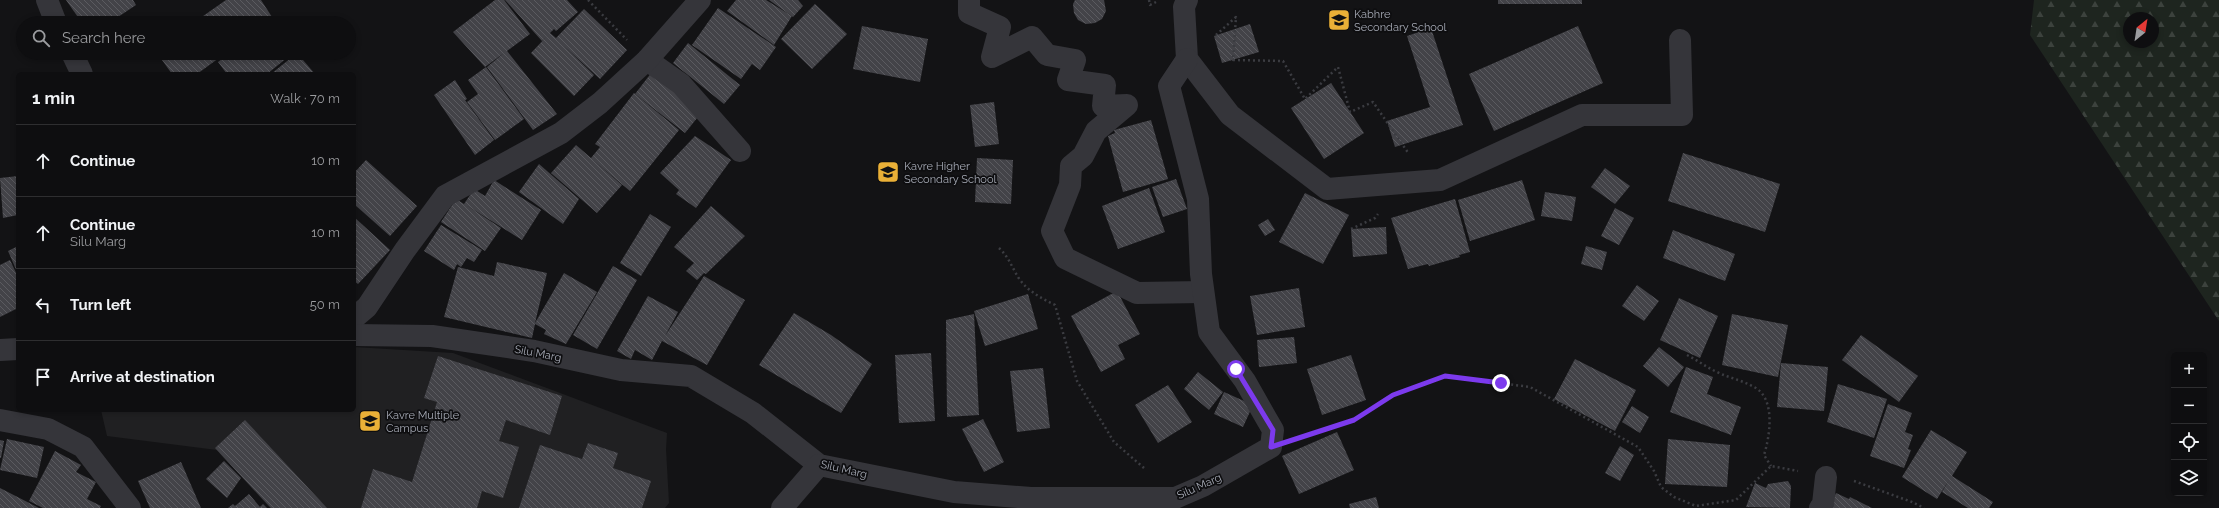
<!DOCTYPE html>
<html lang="en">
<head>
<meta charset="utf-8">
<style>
  :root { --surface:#0e0e10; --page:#1c1c1e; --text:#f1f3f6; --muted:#9b9c9f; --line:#2e2e30 }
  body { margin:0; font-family:Raleway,sans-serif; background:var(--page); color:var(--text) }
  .controls { position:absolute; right:12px; bottom:12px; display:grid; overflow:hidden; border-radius:6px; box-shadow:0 2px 6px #0003 }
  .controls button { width:36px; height:36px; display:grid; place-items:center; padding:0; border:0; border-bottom:1px solid var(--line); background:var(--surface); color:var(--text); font:20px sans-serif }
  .compass { position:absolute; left:2123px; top:12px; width:36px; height:36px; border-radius:50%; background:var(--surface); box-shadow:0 2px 6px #0003; rotate:30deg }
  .stop { position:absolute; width:12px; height:12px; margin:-9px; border:3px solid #7c3aed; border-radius:50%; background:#fff }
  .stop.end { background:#7c3aed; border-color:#fff; box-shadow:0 1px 4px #0008 }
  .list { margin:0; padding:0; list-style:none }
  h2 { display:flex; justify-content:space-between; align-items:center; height:52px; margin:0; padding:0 16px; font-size:17px }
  h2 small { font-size:13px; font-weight:400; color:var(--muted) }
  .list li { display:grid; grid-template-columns:26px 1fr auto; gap:12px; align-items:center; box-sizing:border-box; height:72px; padding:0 16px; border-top:1px solid var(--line) }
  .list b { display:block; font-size:15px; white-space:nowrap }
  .list p { margin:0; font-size:13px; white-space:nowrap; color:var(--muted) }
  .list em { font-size:13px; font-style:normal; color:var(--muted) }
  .icon { flex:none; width:22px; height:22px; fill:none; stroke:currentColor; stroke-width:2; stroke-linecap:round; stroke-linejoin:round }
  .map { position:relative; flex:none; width:2219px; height:508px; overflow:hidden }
  .search { position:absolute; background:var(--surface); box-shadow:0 2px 6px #0003; left:16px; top:16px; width:340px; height:44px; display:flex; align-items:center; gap:10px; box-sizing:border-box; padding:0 14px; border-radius:22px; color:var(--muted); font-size:15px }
  .panel { position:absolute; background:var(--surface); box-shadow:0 2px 6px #0003; left:16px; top:72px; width:340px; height:340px; border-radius:6px }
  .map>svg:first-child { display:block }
  .built { fill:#202022 }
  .forest { fill:url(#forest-firs); fill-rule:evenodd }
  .building { fill:url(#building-back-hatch) }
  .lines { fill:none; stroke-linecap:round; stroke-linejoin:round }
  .path { stroke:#3b3c41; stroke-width:2.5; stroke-dasharray:2 3; stroke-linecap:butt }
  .minor { stroke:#35353a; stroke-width:22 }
  .route { stroke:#7c3aed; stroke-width:5 }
  .labels { text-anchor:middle; stroke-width:3.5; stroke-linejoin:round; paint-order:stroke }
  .poi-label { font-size:11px; fill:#a6aab5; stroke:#0e0e10; text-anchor:start }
  .street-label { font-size:11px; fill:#a6aab5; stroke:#0e0e10 }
</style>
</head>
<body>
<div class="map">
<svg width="2219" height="508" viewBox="0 0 2219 508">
  <defs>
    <pattern id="forest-firs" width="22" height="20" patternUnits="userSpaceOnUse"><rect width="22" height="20" fill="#1e251f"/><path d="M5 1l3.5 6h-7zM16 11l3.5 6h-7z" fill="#3c423d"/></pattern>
    <pattern id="building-back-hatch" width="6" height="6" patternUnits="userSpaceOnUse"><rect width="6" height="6" fill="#434348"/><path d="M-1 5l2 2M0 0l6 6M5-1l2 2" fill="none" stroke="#5b5b60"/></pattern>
  </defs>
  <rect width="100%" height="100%" fill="#131315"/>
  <!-- built -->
  <polygon class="built" points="354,347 453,353 667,433 666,449 669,503 665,508 270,508 217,450 107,436 101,410 354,410"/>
  <!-- forest -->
  <path class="forest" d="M2034,0H2219V321L2030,35ZM2129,18H2153V42H2129Z"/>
  <!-- building -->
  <g class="building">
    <polygon points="66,0 133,0 136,5 109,23 82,23"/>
    <polygon points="226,0 261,0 272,17 264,23 198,23 196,21"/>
    <polygon points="495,0 504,0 530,34 507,51 557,114 533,130 487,67 504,53 485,67 453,32"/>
    <polygon points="505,0 567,0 578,12 556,31 554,29 550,33 556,38 584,9 627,50 600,79 563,45 594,75 574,96 531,53 547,36 542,41"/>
    <polygon points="736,0 766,0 792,16 774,45 727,11"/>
    <polygon points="769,0 798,0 803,6 793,17"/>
    <polygon points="1075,0 1104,0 1106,11 1102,19 1095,23 1086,24 1078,20 1074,13 1073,4"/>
    <rect x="1498" y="0" width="84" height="4"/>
    <polygon points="815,4 847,34 812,69 781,39"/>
    <polygon points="718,8 776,47 760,70 752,64 741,79 692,45"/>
    <polygon points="1250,24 1259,52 1222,63 1214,36"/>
    <polygon points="862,26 928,39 920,82 853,69"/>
    <polygon points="1578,26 1603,83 1494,131 1469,74"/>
    <polygon points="1431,28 1463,125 1395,147 1387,121 1430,107 1407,36"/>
    <polygon points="688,43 740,85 724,104 673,63"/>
    <polygon points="157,53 216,53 219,58 197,74 172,74"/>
    <polygon points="230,53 293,53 267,74 227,74 218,62"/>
    <polygon points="297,53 315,74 271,74"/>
    <polygon points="486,67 524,119 495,140 467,102 478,94 468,80"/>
    <polygon points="652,72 702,112 685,133 635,94"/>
    <polygon points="455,80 467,99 465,100 494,140 475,155 434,95"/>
    <polygon points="1331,83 1364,133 1324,159 1291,108"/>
    <polygon points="634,93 679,130 630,191 593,160 622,185 597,213 551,173 576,145 591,158 600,147 595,144"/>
    <polygon points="994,102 999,144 975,147 970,105"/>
    <polygon points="1151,120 1168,179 1123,192 1108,136 1115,133 1114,130"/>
    <polygon points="695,136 731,160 696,208 676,194 679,190 660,173"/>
    <polygon points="1683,153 1780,184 1765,232 1668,201"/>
    <polygon points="977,158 1013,160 1011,204 975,202"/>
    <polygon points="366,160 417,206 390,236 354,204 354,173"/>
    <polygon points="539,164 579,199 563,224 519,192"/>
    <polygon points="1605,168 1630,186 1615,204 1591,187"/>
    <polygon points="18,176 18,215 3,218 0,178"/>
    <polygon points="1176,179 1187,209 1163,217 1152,187"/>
    <polygon points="494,180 541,210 522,240 466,205 501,228 485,251 441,222 456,199 464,204 474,189 485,196"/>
    <polygon points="1522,180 1535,220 1470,241 1458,200"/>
    <polygon points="1149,188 1165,232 1118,249 1102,206"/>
    <polygon points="1545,192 1576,197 1572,221 1541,216"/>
    <polygon points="1305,193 1349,215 1323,264 1279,242"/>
    <polygon points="1455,199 1470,252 1459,255 1460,257 1429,266 1428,264 1408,269 1391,218"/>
    <polygon points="711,206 745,236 706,274 704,273 697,280 686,271 694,263 674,247"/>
    <polygon points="1615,208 1634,218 1619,245 1601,236"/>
    <polygon points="650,214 671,227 641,276 620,263"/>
    <polygon points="354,217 390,250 358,284 354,281"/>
    <polygon points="1268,219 1275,230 1265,236 1258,225"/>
    <polygon points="441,225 482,250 474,262 467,258 461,267 457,264 454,270 424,251"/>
    <polygon points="1386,227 1387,254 1353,257 1351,229"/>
    <polygon points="1673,230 1735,254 1725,281 1663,258"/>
    <polygon points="18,246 18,274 8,251"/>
    <polygon points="1586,246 1607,252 1602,270 1581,264"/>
    <polygon points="10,260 18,277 18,308 0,317 0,265"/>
    <polygon points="497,262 547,273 535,323 564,273 597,292 566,344 544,334 546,330 535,324 532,338 444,317 458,267 494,276"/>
    <polygon points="613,266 637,280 597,349 573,335"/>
    <polygon points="704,276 745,300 707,365 662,341 652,360 635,350 631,359 617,351 648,296 678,312 665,336"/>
    <polygon points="1637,285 1659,301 1644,321 1622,306"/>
    <polygon points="1299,288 1305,327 1257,335 1250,296"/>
    <polygon points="1117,291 1140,334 1118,345 1125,359 1101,372 1071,316"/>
    <polygon points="1028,294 1038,329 985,346 974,311"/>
    <polygon points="1679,298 1718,316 1700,358 1660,340"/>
    <polygon points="794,313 831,335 872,364 841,413 759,365"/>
    <polygon points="974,314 979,415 947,417 946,320"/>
    <polygon points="1732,314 1788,325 1778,377 1722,365"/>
    <polygon points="1861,335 1918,376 1899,402 1842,360"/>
    <polygon points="1294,337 1297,363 1259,367 1257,340"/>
    <polygon points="1659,347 1684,367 1668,387 1643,366"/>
    <polygon points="931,353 935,421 899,423 895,355"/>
    <polygon points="1351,355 1366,400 1322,415 1307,369"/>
    <polygon points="438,356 562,396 550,435 506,420 499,441 519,447 503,498 482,491 477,508 361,508 373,469 412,482 437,402 424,398"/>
    <polygon points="1575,359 1636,390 1615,431 1554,399"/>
    <polygon points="1781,363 1828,367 1824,411 1777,407"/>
    <polygon points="1686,367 1713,377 1707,394 1741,407 1731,435 1670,412"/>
    <polygon points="1043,368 1050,428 1017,432 1010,371"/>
    <polygon points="1198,372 1223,392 1209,410 1184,389"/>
    <polygon points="1838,384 1887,399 1874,438 1827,422"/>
    <polygon points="1168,385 1192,422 1158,443 1135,405"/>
    <polygon points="1224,392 1253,405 1243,427 1214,414"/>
    <polygon points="1888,404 1912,413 1905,432 1913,435 1908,449 1911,450 1904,468 1870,456"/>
    <polygon points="1632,406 1649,417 1640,433 1622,422"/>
    <polygon points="173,410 190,410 190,411 176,412"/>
    <polygon points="983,419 1004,462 984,472 962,429"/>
    <polygon points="245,420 327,508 271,508 215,448"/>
    <polygon points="1931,430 1967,452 1952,476 1993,502 1989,508 1968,508 1942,492 1949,480 1937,499 1902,477"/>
    <polygon points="1337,432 1354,470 1299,494 1282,456"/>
    <polygon points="7,439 44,447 37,478 0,470"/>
    <polygon points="1668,439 1730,445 1727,487 1665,484"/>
    <polygon points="0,440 4,441 1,458 0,458"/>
    <polygon points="588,443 618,453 613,468 651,481 642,508 519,508 540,445 582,459"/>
    <polygon points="1620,446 1634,455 1620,481 1605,473"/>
    <polygon points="55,451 81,465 76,472 96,482 87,499 101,506 100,508 43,508 29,501"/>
    <polygon points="224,461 241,478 227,498 206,479"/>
    <polygon points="181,462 201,508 150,508 138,481"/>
    <polygon points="1788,481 1791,486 1790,508 1746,507 1755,483 1766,488 1768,484"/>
    <polygon points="0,488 39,508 0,508"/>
    <polygon points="1836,493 1849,499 1850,497 1872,508 1829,508"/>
    <polygon points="249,494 260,507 263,504 267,508 228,508 233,504 235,506"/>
    <polygon points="1376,497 1379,508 1350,508 1349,504"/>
  </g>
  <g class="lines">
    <!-- path -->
    <g class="path">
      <polyline points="588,0 627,40"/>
      <polyline points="1149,0 1150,5 1156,2"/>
      <polyline points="1216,35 1236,17 1233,60 1283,61 1305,99 1338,67 1350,112 1373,102 1409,154"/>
      <polyline points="1351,229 1375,218 1378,214"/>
      <path d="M999,248C1008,256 1012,267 1018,277C1027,291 1041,298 1055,305L1077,381L1114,442L1144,468"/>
      <path d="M1687,355C1697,360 1706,367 1717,372C1729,378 1742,380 1754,387C1776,398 1770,436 1764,455L1771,466"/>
      <polyline points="1300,437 1354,420 1393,395 1445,376 1530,387 1638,447 1654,471 1661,487 1674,497 1696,506 1736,500 1771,466 1798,471"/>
      <polyline points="1854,481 1912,502 1924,508"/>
    </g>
    <!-- minor -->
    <g class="minor">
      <polyline points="47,0 56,23"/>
      <polyline points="969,0 969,13 1000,27 992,57 1032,37 1047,55 1075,60 1068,80 1105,85 1103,106 1127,105 1096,131 1083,156 1071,166 1070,185 1052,231 1065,258 1137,293 1203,292"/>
      <polyline points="1187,0 1184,7 1187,59 1230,115 1327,189 1440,180 1582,115 1682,115 1680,40"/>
      <polyline points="72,53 82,74"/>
      <polyline points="647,60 681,84 740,151"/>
      <polyline points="354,318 367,307 405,250 445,196 561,133 600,103 647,60 700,0"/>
      <polyline points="354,335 432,336 534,351 621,370 691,376 753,413 819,465 954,492 1031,498 1175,498 1203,486 1271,447 1273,430 1266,418 1245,381 1209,332 1201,274 1198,199 1169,86 1187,59"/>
      <polyline points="0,350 18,349"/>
      <polyline points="0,420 48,429 83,447 130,508"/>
      <polyline points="782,508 819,465"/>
      <polyline points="1820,508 1823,504 1826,477"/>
    </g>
  </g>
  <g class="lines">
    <!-- route -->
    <polyline class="route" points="1236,369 1273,430 1271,447 1354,420 1393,395 1445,376 1501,383"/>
  </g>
  <!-- icons -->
  <defs>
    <g id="school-square" transform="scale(1.15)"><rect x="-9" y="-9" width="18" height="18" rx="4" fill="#eab037" stroke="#0e0e10"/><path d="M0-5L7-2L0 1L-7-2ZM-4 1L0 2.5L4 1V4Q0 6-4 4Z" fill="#111"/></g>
    <g id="university-square" transform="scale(1.15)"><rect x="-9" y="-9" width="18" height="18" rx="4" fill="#eab037" stroke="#0e0e10"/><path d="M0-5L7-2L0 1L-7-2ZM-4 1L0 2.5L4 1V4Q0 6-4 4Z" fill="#111"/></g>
  </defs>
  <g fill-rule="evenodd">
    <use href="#school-square" x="1339" y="20"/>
    <use href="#school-square" x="888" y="172"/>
    <use href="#university-square" x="370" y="421"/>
  </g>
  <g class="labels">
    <!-- poi labels -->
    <g class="poi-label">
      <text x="1354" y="18">Kabhre<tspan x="1354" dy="13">Secondary School</tspan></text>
      <text x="904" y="170">Kavre Higher<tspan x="904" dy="13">Secondary School</tspan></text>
      <text x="386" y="419">Kavre Multiple<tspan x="386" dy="13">Campus</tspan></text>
    </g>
    <!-- street labels -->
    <g class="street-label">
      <text transform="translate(538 353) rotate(11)" y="4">Silu Marg</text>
      <text transform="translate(844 469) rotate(13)" y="4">Silu Marg</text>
      <text transform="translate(1199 486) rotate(-24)" y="4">Silu Marg</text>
    </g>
  </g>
</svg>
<div class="controls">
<button>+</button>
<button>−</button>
<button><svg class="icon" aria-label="locate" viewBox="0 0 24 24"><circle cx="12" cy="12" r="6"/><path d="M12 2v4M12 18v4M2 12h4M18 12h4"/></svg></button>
<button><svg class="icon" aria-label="layers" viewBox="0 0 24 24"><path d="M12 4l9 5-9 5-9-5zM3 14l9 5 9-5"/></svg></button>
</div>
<svg class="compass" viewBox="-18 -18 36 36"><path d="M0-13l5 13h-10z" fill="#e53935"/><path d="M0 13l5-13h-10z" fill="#9b9c9f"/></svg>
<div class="stop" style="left:1236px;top:369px"></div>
<div class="stop end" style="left:1501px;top:383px"></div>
<div class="search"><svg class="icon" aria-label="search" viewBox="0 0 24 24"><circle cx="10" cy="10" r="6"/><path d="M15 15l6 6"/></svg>Search here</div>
<section class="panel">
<h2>1 min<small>Walk · 70 m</small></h2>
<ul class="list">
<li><svg class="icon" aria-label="ahead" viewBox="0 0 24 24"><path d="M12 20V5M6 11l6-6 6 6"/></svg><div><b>Continue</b></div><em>10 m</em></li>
<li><svg class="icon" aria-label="ahead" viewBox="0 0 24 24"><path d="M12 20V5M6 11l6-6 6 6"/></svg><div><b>Continue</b><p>Silu Marg</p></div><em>10 m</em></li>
<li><svg class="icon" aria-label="left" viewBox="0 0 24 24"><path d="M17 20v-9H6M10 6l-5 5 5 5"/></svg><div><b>Turn left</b></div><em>50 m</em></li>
<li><svg class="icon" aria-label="arrive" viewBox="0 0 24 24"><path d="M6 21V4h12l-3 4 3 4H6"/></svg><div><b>Arrive at destination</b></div></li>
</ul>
</section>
</div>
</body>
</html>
